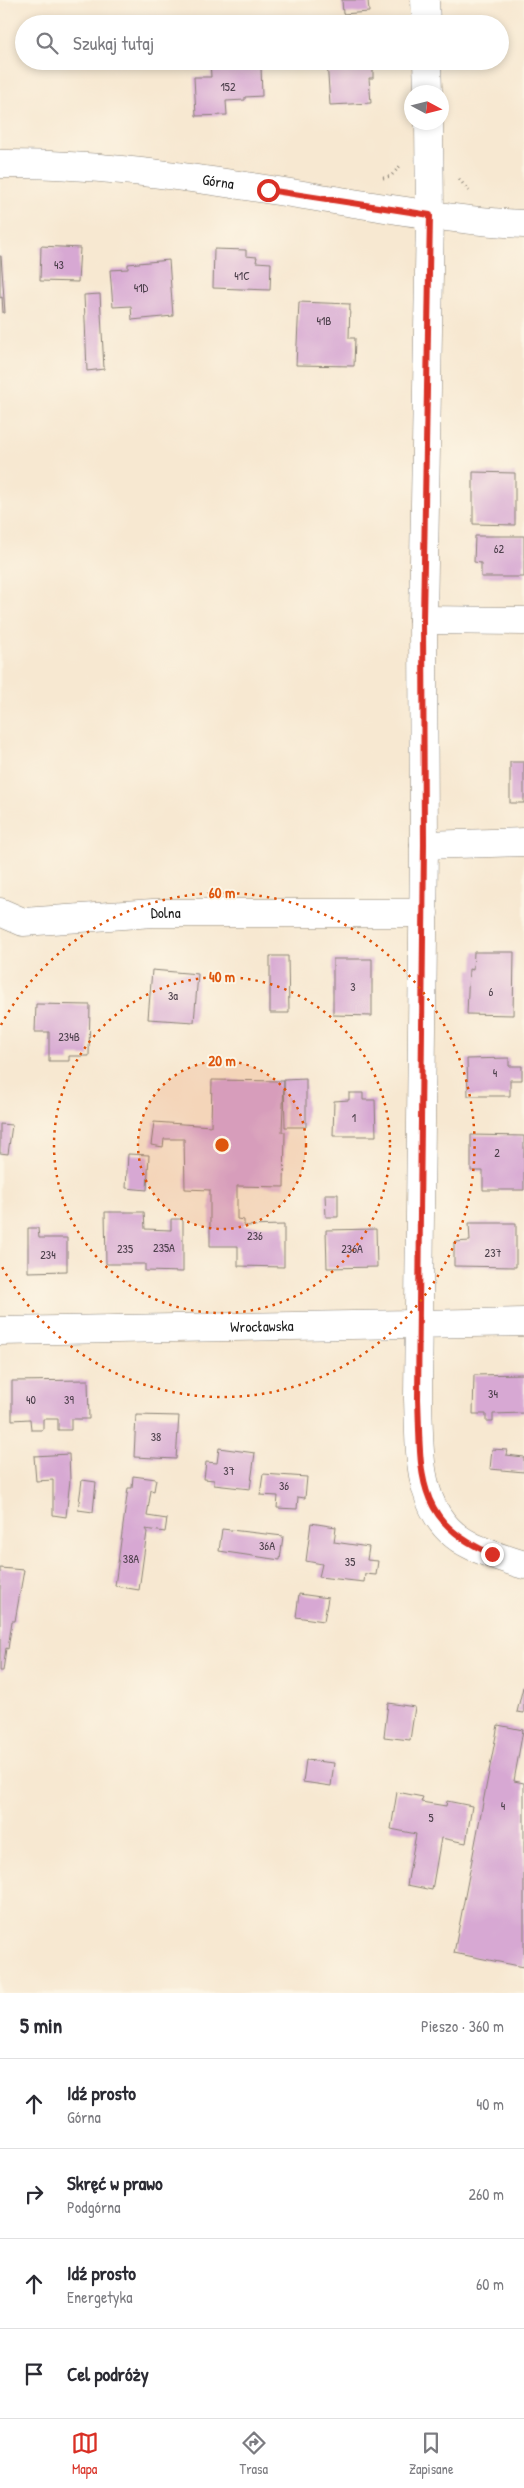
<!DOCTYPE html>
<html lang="pl">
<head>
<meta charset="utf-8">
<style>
  :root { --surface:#fff; --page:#f7f7f7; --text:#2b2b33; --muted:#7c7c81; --line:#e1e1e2; --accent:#d93025 }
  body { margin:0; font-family:"Patrick Hand",sans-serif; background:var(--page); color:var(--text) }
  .compass { position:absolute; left:404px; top:85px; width:45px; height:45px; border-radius:50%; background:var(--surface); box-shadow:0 2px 8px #0003; rotate:97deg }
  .stop { position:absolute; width:15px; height:15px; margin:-11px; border:4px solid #d93025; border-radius:50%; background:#fff }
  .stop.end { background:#d93025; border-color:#fff; box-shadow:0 1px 5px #0008 }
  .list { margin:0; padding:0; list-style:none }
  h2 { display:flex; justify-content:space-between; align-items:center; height:65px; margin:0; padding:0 20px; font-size:21px }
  h2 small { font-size:16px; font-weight:400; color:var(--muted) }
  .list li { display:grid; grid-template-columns:32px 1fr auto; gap:15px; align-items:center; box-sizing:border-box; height:90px; padding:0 20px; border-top:1px solid var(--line) }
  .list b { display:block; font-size:19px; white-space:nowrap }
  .list p { margin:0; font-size:16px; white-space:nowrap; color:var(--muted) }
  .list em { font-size:16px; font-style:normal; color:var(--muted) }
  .icon { flex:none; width:28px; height:28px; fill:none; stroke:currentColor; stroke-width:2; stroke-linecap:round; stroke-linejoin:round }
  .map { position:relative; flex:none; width:524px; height:1993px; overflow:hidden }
  .search { position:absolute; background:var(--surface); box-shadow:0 2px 8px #0003; left:15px; right:15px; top:15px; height:55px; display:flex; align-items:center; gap:12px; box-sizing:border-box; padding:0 18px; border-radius:28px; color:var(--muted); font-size:19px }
  .sheet { height:425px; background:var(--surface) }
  nav { display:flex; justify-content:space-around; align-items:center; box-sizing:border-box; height:70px; border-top:1px solid var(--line); background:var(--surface); font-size:14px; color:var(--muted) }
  nav a { display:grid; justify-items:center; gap:2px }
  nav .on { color:var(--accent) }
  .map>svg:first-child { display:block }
  .building { fill:#d7a8d3 }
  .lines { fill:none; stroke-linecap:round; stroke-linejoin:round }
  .minor-casing { stroke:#8a8276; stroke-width:29 }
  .path { stroke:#8a8276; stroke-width:3; stroke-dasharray:1 4; stroke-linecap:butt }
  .minor { stroke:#fff; stroke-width:28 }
  .route { stroke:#d93025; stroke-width:6 }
  .ring { fill:none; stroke:#de560d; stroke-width:2.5; stroke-dasharray:2.5 5 }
  .labels { text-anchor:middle; stroke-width:4; stroke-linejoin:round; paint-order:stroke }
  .number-label { font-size:12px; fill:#4b3f4a }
  .street-label { font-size:15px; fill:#1c1c1c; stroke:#fcf5e5 }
  .centre { fill:#de560d; stroke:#fcf5e5; stroke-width:2.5 }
  .ring-label { font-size:15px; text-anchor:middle; font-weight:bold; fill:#de560d; stroke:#fcf5e5; stroke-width:4; stroke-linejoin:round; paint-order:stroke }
</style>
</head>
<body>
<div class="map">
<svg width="524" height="1993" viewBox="0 0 524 1993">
  <rect width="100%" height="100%" fill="#fcf5e5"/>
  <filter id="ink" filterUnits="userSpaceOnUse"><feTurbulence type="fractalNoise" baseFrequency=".02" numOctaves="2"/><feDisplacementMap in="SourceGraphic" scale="10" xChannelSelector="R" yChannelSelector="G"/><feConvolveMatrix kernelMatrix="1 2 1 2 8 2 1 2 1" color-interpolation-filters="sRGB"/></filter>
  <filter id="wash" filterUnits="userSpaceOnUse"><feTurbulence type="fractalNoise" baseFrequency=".0096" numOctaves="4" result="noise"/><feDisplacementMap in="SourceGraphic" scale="20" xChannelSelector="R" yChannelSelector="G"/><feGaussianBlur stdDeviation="1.12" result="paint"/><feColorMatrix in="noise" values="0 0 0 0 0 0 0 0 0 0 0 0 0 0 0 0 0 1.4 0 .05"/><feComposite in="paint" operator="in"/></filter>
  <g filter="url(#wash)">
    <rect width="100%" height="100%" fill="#f7e8d1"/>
    <g id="blocks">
      <!-- building -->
      <g class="building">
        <polygon points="342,0 368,0 369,12 343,14"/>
        <polygon points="210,61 244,61 244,67 261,67 262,96 245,97 245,100 226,101 227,115 196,116 194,77 211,77"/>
        <polygon points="327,61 373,61 373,78 369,78 371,103 330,105"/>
        <polygon points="41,246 80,248 78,282 40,281"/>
        <polygon points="214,249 246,250 246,256 257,257 256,262 271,263 270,290 213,288"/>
        <polygon points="0,256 1,256 5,313 3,313 2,297 0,298"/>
        <polygon points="169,260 173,316 132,320 131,306 113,307 110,270 128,269 128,264"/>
        <polygon points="100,294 104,369 87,371 84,295"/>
        <polygon points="299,302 350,304 349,338 355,338 354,366 296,365"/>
        <polygon points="473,472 515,473 515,525 473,524"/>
        <polygon points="475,536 524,536 524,577 481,577 481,563 474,562"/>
        <rect x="510" y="762" width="14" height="41"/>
        <polygon points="474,952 514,952 513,1015 467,1014 469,969 473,970"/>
        <polygon points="270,956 288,956 289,1013 270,1013"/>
        <polygon points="333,959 372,959 372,1016 333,1015"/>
        <polygon points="152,970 198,974 194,1022 148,1019"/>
        <polygon points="36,1004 90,1005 89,1056 69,1056 69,1061 49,1061 49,1032 35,1032"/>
        <polygon points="509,1058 509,1066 522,1066 522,1080 510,1080 510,1096 468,1096 467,1059"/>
        <polygon points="306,1079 306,1127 285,1127 284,1080"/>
        <polygon points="212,1080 284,1081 282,1132 285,1132 284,1187 237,1186 237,1219 244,1220 244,1226 284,1225 284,1267 238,1266 238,1246 210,1246 210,1190 185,1189 184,1139 164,1139 163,1147 151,1145 154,1122 211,1126"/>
        <polygon points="349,1093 363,1093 363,1100 375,1100 376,1136 333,1136 334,1101 349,1100"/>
        <polygon points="0,1124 12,1125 8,1154 0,1153"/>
        <polygon points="471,1135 524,1136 524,1190 483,1190 483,1171 471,1171"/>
        <polygon points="128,1154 149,1155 147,1190 126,1188"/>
        <polygon points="325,1194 338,1194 338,1217 326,1217"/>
        <polygon points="105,1212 144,1212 145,1229 171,1230 171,1219 181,1219 183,1221 183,1272 145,1271 145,1264 106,1264"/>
        <polygon points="469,1223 516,1223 516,1267 454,1266 454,1242 470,1241"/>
        <polygon points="28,1228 38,1228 39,1238 67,1238 67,1271 28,1272"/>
        <polygon points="376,1229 377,1267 327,1268 326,1230"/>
        <polygon points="524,1374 524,1413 493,1414 493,1421 486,1421 486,1414 473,1414 474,1375"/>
        <polygon points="88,1380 89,1419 71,1419 71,1430 58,1430 58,1419 43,1419 43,1430 31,1430 30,1419 12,1420 12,1381"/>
        <polygon points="136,1415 179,1416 176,1459 134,1457"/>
        <polygon points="219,1448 255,1453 250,1489 214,1485 214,1480 204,1479 206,1462 217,1463"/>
        <polygon points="492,1449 507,1450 506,1455 524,1457 524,1472 490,1469"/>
        <polygon points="69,1454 70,1480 66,1517 53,1515 53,1480 36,1481 34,1456"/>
        <polygon points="263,1474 307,1477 305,1498 298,1497 297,1509 277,1508 278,1496 260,1495"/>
        <polygon points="133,1476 156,1479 154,1491 151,1490 147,1516 167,1519 165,1532 145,1529 147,1532 139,1590 115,1586 128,1488 132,1488"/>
        <polygon points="82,1480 96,1482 93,1512 78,1510"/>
        <polygon points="311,1523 336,1527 334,1542 369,1547 367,1560 378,1561 376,1575 365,1574 364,1582 319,1577 322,1564 306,1561"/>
        <polygon points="222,1529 283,1536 280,1560 219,1551"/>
        <polygon points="0,1568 24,1570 15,1621 12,1621 8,1649 6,1648 3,1671 0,1671"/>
        <polygon points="299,1594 328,1598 324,1621 296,1617"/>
        <polygon points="523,1687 524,1687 524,1713 517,1712"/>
        <polygon points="388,1703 415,1707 410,1740 384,1737"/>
        <polygon points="498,1725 523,1730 514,1781 524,1783 524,1967 454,1953"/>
        <polygon points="306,1760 334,1763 331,1786 303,1782"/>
        <polygon points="397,1792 423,1797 421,1802 446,1806 447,1801 472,1806 466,1843 441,1838 432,1890 407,1885 416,1834 391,1829"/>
      </g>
    </g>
  </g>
  <g filter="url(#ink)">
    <use href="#blocks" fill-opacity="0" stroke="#8a8276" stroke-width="1"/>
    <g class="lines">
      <!-- minor casing -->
      <g class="minor-casing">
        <g id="minor">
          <polyline points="425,0 426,24"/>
          <polyline points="427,61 428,92"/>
          <path d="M429,122L430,215L423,620L424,845L418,1399C420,1450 415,1518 470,1545C487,1554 506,1559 524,1565"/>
          <path id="s1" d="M0,164C123,163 244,186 366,205C418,213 471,222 524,224"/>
          <polyline points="423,620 524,621"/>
          <polyline points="424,845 524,842"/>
          <path id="s2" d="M0,912L23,922L153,913H424"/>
          <path id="s3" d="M0,1331L524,1322"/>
        </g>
      </g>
      <!-- path -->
      <g class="path">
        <polyline points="383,178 391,176 401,165"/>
        <polyline points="459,179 469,191"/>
      </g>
      <!-- minor -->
      <use href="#minor" class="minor"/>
    </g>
  </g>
  <g class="lines" filter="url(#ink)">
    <!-- route -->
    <path class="route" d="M268,190L430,215L423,620L424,844L418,1399C421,1472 414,1522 492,1554"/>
  </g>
  <!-- distance rings -->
  <circle cx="222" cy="1145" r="84" fill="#de560d" fill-opacity=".12"/>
  <g class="ring">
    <circle cx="222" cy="1145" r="84"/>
    <circle cx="222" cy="1145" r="168"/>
    <path d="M1 1025A252 252 0 1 1 1 1265"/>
  </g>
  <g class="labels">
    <!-- number labels -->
    <g class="number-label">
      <text x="228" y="91">152</text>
      <text x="59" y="269">43</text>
      <text x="242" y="280">41C</text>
      <text x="141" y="292">41D</text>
      <text x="324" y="325">41B</text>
      <text x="499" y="553">62</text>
      <text x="353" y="991">3</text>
      <text x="491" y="996">6</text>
      <text x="173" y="1000">3a</text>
      <text x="69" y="1041">234B</text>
      <text x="495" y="1077">4</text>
      <text x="354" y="1122">1</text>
      <text x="497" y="1157">2</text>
      <text x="255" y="1240">236</text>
      <text x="164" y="1252">235A</text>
      <text x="125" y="1253">235</text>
      <text x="352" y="1253">236A</text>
      <text x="493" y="1257">237</text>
      <text x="48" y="1259">234</text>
      <text x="493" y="1398">34</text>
      <text x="31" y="1404">40</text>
      <text x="69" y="1404">39</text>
      <text x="156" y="1441">38</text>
      <text x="229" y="1475">37</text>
      <text x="284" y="1490">36</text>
      <text x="267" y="1550">36A</text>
      <text x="131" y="1563">38A</text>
      <text x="350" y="1566">35</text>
      <text x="503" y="1810">4</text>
      <text x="431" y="1822">5</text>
    </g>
    <!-- street labels -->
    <g class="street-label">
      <text dy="5" stroke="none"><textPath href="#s1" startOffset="219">Górna</textPath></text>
      <text dy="5" stroke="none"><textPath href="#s2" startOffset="168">Dolna</textPath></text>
      <text dy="5" stroke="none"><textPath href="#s3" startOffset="262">Wrocławska</textPath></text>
    </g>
  </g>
  <circle cx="222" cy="1145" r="8" class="centre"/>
  <g class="ring-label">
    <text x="222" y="898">60 m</text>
    <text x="222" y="982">40 m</text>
    <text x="222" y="1066">20 m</text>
  </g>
</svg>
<svg class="compass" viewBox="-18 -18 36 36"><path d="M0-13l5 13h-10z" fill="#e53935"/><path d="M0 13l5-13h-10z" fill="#7c7c81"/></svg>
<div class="stop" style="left:268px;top:190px"></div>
<div class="stop end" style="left:492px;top:1554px"></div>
<div class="search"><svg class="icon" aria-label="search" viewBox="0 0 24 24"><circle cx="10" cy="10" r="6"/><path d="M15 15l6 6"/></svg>Szukaj tutaj</div>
</div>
<section class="sheet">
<h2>5 min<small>Pieszo · 360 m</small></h2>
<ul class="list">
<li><svg class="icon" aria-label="ahead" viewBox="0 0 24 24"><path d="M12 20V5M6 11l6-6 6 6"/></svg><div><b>Idź prosto</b><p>Górna</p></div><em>40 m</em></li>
<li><svg class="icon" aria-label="right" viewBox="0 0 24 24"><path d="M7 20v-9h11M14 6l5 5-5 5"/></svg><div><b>Skręć w prawo</b><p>Podgórna</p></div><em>260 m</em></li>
<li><svg class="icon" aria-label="ahead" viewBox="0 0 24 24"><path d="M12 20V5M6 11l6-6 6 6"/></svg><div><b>Idź prosto</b><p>Energetyka</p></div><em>60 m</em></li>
<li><svg class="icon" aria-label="arrive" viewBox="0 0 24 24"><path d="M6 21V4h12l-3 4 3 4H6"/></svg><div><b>Cel podróży</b></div></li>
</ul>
</section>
<nav>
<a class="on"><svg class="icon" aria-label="map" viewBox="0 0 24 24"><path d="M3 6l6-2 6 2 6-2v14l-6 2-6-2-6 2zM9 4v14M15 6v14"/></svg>Mapa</a>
<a><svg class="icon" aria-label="directions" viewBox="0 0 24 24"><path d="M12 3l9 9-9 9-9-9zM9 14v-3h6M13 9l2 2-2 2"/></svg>Trasa</a>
<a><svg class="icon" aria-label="saved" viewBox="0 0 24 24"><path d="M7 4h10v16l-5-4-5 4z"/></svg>Zapisane</a>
</nav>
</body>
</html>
